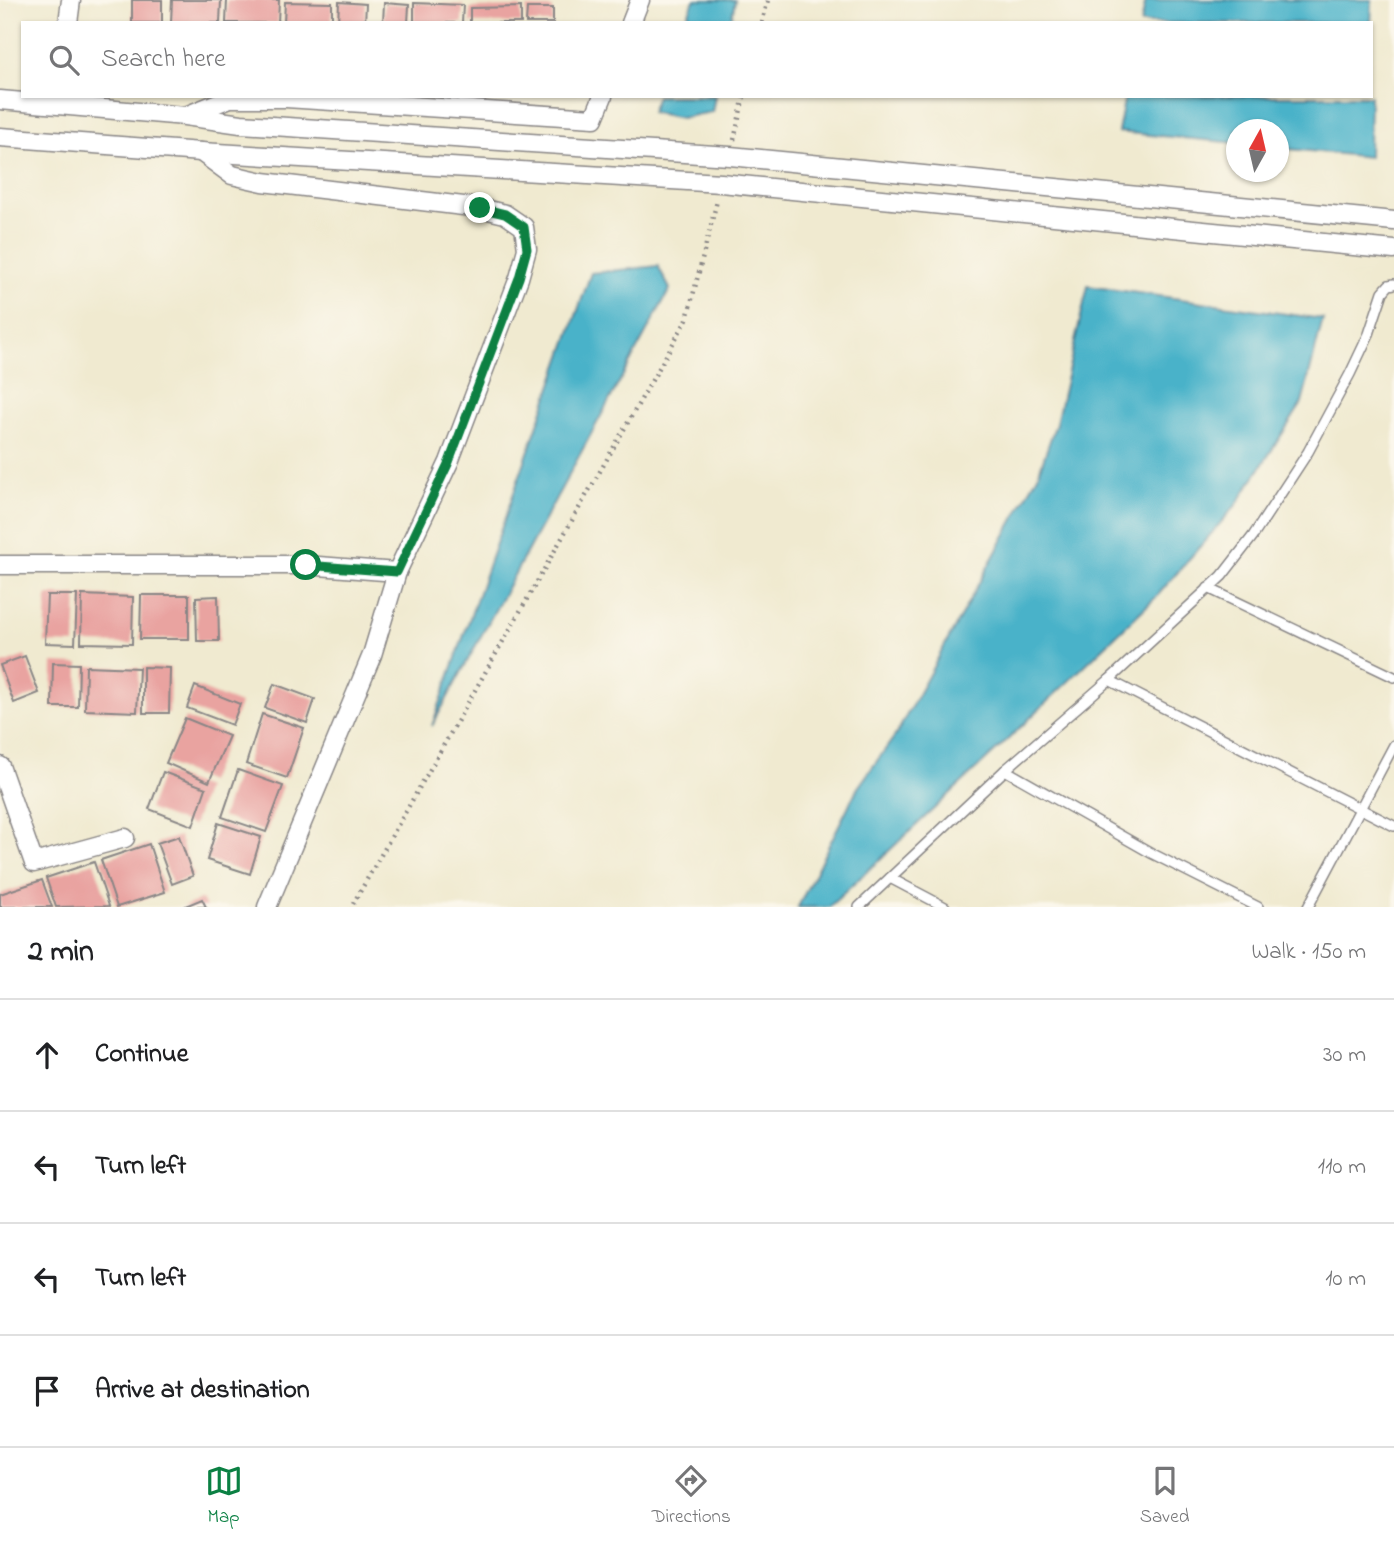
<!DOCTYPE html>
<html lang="en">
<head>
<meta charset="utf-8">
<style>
  :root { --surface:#fff; --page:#f6f6f6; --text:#202124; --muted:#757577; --line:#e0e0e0; --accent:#0b8043 }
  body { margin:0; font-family:"Indie Flower",sans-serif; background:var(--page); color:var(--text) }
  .compass { position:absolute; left:1226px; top:119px; width:63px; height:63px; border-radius:50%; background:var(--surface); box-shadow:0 2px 5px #0004; rotate:8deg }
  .stop { position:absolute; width:21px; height:21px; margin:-16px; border:5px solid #0b8043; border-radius:50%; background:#fff }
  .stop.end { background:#0b8043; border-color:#fff; box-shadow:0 2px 7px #0008 }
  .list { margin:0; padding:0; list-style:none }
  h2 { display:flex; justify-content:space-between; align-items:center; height:91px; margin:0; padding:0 28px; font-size:30px }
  h2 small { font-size:23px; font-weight:400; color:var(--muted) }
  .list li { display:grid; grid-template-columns:46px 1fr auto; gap:21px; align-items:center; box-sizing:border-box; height:112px; padding:0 28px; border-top:2px solid var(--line) }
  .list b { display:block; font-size:26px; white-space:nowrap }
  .list em { font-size:23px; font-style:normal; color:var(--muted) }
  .icon { flex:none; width:38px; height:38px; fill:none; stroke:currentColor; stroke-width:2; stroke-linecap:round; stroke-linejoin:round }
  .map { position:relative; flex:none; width:1394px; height:907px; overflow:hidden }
  .search { position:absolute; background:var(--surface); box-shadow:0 2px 5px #0004; left:21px; right:21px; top:21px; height:77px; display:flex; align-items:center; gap:18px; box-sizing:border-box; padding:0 24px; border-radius:0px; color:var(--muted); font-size:26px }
  .sheet { height:539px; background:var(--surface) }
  nav { display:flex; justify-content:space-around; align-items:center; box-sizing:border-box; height:98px; border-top:2px solid var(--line); background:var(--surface); font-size:19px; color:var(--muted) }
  nav a { display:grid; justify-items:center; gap:4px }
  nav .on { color:var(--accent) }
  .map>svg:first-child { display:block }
  .water { fill:#4ab2c9; stroke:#366a82; stroke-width:2 }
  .building { fill:#e9a3a0 }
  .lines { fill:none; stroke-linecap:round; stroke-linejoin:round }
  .service-casing { stroke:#898686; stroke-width:12 }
  .minor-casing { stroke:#898686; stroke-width:21 }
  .path { stroke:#898686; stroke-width:4.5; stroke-dasharray:2 5; stroke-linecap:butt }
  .service { stroke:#fff; stroke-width:9 }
  .minor { stroke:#fff; stroke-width:18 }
  .route { stroke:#0b8043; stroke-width:9 }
</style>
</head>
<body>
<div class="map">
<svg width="1394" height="907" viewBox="0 0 1394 907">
  <rect width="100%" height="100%" fill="#fbf7ec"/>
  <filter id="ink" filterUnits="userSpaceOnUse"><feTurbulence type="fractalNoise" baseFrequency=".0143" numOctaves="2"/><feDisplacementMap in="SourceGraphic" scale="14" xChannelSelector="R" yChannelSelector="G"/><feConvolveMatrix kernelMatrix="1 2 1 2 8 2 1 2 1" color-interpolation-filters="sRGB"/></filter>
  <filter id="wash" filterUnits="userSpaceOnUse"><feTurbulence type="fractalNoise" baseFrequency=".00686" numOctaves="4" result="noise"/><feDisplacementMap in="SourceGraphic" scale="28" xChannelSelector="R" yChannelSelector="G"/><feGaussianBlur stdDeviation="1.57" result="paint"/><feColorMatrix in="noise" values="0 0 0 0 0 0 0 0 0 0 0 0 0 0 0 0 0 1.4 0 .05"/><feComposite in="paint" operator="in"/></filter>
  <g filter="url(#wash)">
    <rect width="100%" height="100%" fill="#f0ead0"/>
    <!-- water -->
    <g class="water">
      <polygon points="694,0 735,0 731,23 685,23"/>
      <polygon points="1146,0 1372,0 1371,26 1371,23 1141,23"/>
      <polygon points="657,96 715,96 712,112 681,118 651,112"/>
      <polygon points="1125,96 1370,96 1369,157 1279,148 1278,130 1236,130 1236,143 1118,132"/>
      <polygon points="658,266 670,289 432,726 591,273"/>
      <polygon points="1088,286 1323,319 1302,403 1237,504 1157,596 1001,746 829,907 798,907 857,789 897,733 1038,475 1056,423"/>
    </g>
    <g id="blocks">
      <!-- building -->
      <g class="building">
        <rect x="132" y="0" width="30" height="23"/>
        <polygon points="172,0 221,0 220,23 171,23"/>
        <polygon points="227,0 279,0 278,23 226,23"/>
        <polygon points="285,2 332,3 332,23 284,23"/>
        <polygon points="339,2 366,4 365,23 338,23"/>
        <polygon points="384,3 409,5 408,23 383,23"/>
        <polygon points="414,3 463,5 462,23 414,23"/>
        <polygon points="521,7 521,23 470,23 470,8"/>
        <polygon points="527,8 553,8 553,23 526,23"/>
        <polygon points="47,595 77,595 75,644 45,643"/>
        <polygon points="82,595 133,597 132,644 81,643"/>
        <polygon points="141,595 189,595 189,639 140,639"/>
        <polygon points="218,596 219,641 197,641 196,597"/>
        <polygon points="25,656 39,693 14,703 0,665"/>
        <polygon points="53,663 79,664 78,707 52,707"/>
        <polygon points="86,666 139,668 137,712 85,710"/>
        <polygon points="143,667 170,668 169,713 143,713"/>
        <polygon points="274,684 315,699 307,723 265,708"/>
        <polygon points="195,686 240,704 232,725 187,708"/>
        <polygon points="262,714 304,728 287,778 246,764"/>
        <polygon points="185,718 229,736 209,782 166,763"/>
        <polygon points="238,770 283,786 266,832 222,817"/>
        <polygon points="163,772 206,788 193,826 149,809"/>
        <polygon points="218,823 261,837 250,874 207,860"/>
        <polygon points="179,836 193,876 172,884 157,843"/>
        <polygon points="149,844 165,892 117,907 101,860"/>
        <polygon points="94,862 109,906 56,907 46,878"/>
        <polygon points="42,880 52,907 0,907 0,894"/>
        <polygon points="202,899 206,907 183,907"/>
      </g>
    </g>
  </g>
  <g filter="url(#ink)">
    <use href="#blocks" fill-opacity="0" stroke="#898686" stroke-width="2"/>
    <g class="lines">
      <!-- service casing -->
      <g class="service-casing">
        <g id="service">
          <polyline points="1208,588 1394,677"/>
          <polyline points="1109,680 1394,826"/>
          <polyline points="1005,770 1153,854 1258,907"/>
          <polyline points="890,878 945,907"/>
          <polyline points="859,907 1005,770 1109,680 1222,576 1253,536 1308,452 1350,374 1369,334 1383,292 1389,285 1394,284"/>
          <polyline points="1308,907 1394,745"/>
        </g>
      </g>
      <!-- minor casing -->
      <g class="minor-casing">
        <g id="minor">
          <polyline points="68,23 71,0"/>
          <polyline points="631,23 640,0"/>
          <polyline points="0,100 185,116 241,124 730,156 1394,221"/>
          <polyline points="188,115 230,98 286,98 594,118 603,96"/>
          <polyline points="0,137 201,152 721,183 1394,250"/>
          <polyline points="201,152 232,175 263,182 480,208 505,214 524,227 527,249 519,278 449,462 397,572 372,655 267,907"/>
          <polyline points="0,565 305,565 397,572"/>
          <polyline points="0,766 34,863 125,838"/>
        </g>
      </g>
      <!-- path -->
      <g class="path">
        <polyline points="762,23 768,0"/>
        <polyline points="734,140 744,96"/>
        <polyline points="353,904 687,319 717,201"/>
      </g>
      <!-- service -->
      <use href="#service" class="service"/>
      <!-- minor -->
      <use href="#minor" class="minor"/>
    </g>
  </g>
  <g class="lines" filter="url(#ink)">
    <!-- route -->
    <polyline class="route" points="306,565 397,572 449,462 519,278 527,249 524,227 505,214 480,208"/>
  </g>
</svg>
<svg class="compass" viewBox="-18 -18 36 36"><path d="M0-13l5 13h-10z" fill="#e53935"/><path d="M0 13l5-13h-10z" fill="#757577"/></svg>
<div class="stop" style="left:306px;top:565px"></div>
<div class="stop end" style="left:480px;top:208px"></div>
<div class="search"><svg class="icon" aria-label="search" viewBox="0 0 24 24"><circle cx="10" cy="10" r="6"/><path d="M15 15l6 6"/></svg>Search here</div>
</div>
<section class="sheet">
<h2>2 min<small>Walk · 150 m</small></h2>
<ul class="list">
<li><svg class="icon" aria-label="ahead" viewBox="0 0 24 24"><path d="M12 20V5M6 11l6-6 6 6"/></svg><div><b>Continue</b></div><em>30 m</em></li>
<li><svg class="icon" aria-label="left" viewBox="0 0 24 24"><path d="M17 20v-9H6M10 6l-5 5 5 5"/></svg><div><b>Turn left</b></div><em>110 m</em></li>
<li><svg class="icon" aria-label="left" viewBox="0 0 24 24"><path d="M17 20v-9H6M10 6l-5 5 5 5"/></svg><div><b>Turn left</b></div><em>10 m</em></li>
<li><svg class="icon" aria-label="arrive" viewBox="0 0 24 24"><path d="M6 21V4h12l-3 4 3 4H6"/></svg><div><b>Arrive at destination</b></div></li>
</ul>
</section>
<nav>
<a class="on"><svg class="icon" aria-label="map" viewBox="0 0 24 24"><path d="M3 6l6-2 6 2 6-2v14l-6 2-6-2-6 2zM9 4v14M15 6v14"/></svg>Map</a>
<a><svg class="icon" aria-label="directions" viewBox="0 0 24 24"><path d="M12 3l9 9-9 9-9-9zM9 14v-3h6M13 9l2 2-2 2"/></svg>Directions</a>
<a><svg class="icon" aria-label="saved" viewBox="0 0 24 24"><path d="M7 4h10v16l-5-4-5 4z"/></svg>Saved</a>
</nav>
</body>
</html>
